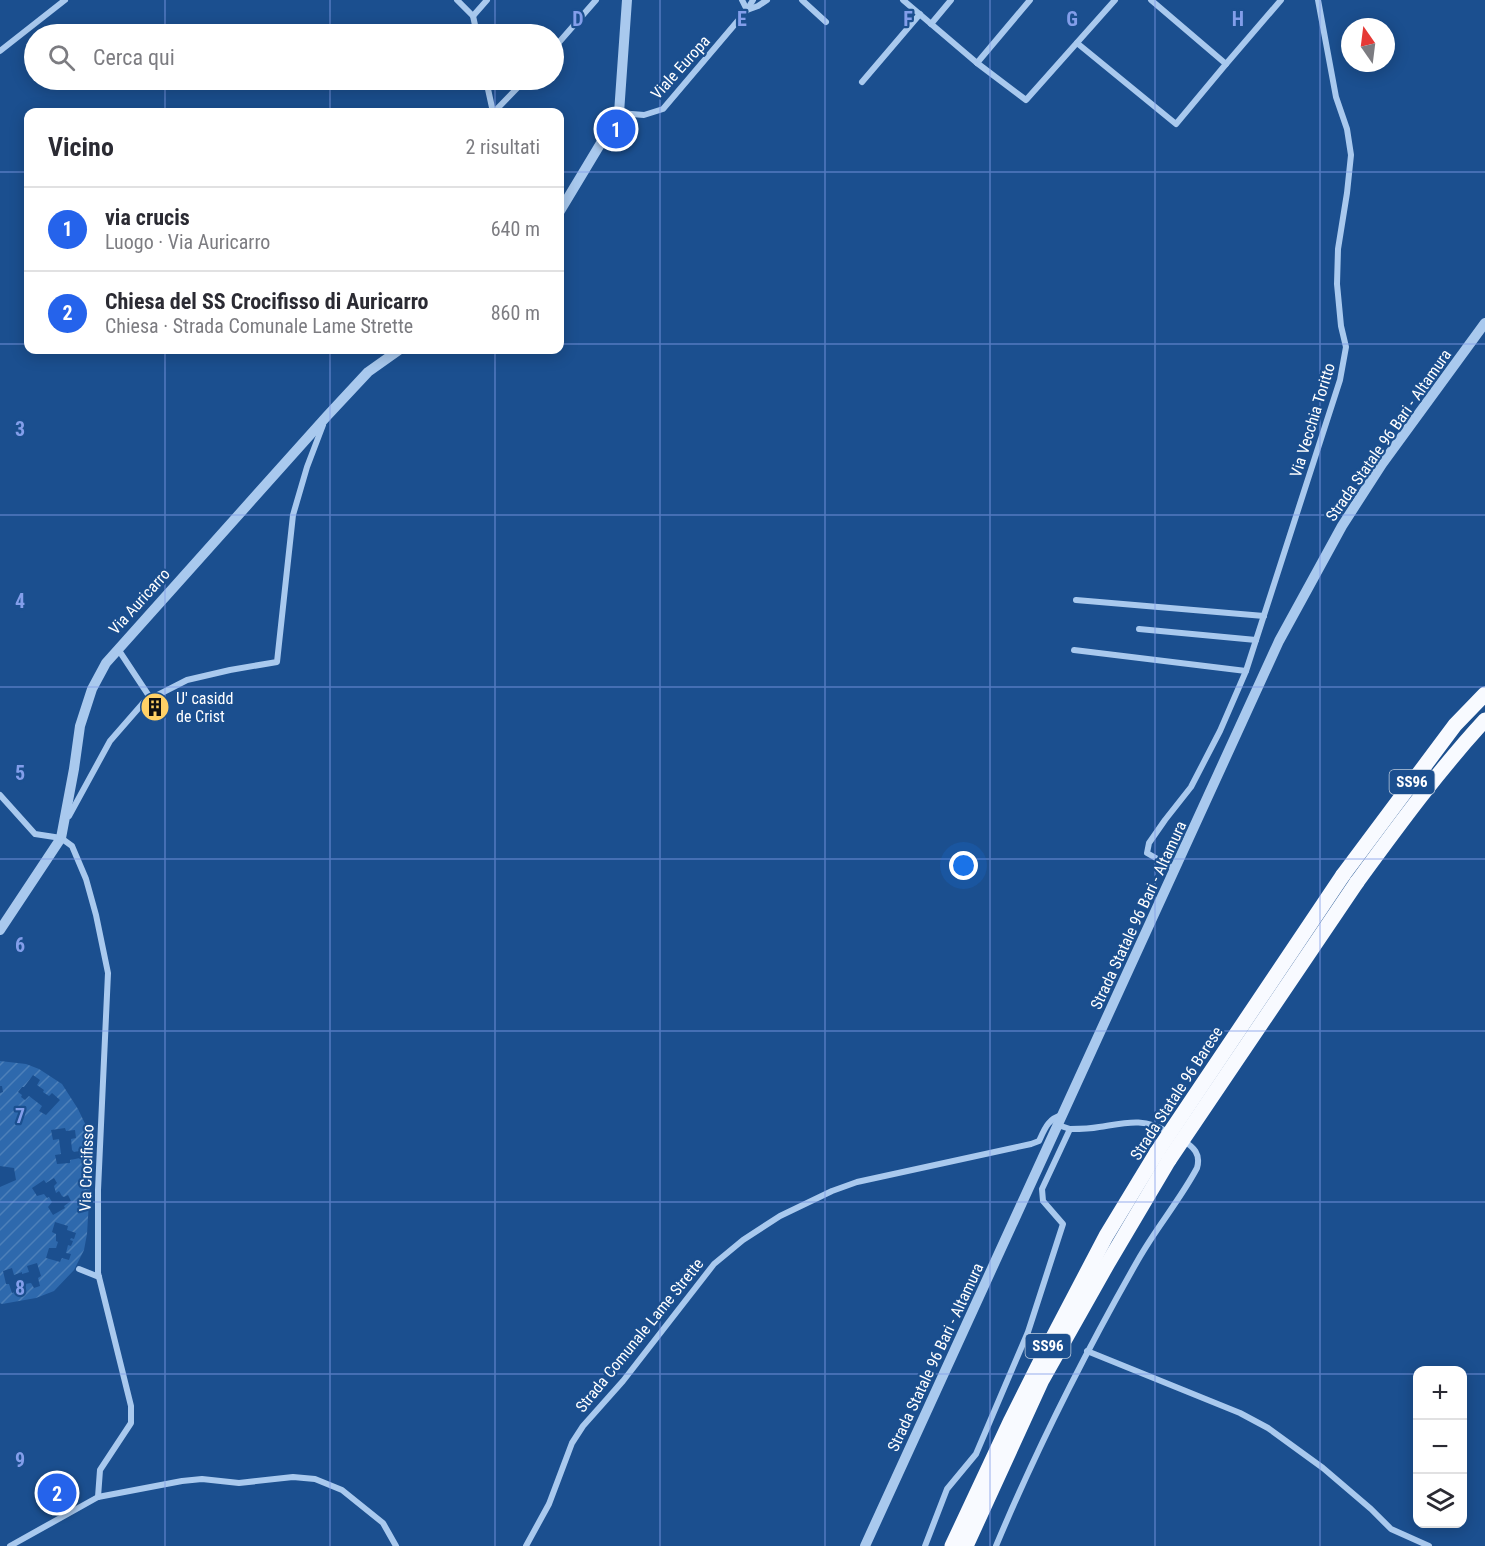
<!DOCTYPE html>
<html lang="it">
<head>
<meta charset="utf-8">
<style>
  :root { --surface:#fff; --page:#f7f7f7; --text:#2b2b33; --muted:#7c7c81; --line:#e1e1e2; --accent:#2563eb }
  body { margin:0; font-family:"Roboto Condensed",sans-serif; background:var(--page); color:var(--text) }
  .controls { position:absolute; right:18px; bottom:18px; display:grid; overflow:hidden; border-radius:12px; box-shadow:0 3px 15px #0003 }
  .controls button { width:54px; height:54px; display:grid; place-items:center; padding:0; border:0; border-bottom:2px solid var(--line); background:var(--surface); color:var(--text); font:30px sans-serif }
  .compass { position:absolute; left:1341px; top:18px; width:54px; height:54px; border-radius:50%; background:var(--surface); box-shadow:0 3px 15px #0003; rotate:346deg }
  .you { position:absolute; left:964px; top:866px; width:21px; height:21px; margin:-15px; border:4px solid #fff; border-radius:50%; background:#1a73e8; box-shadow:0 0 0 9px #1a73e833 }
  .badge { display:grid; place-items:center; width:39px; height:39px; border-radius:50%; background:var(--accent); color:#fff; font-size:20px; font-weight:700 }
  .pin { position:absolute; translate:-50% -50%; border:3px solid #fff; box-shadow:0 2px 6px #0006 }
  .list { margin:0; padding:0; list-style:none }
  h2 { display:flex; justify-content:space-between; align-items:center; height:78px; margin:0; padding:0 24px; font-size:26px }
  h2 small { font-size:20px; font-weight:400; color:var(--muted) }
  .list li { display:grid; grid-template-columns:39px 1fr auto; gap:18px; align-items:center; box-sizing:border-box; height:84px; padding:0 24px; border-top:2px solid var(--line) }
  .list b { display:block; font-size:22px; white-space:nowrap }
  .list p { margin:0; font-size:20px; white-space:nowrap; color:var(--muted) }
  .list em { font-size:20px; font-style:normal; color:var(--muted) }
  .icon { flex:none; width:33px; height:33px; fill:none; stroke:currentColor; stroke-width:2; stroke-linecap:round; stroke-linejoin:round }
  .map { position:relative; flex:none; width:1485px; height:1546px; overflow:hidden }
  .search { position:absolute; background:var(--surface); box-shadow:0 3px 15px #0003; left:24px; top:24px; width:540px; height:66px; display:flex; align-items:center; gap:15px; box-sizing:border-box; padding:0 21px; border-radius:33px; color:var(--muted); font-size:22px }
  .panel { position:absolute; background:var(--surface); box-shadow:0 3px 15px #0003; left:24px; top:108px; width:540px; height:246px; border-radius:12px }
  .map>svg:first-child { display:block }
  .garden { fill:url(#garden-furrows); fill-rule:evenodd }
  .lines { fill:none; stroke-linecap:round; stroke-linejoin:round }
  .minor { stroke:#a9c9ee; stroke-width:6 }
  .tertiary { stroke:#a9c9ee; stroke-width:10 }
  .trunk { stroke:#f8faff; stroke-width:15 }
  .trunk-bridge { stroke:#f8faff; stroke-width:15 }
  .grid { fill:none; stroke:#839eea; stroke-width:1.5; stroke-opacity:0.55 }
  .labels { text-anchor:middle; stroke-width:4.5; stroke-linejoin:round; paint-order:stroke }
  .shield { fill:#1b4f8f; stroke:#bbcadd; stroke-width:1.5 }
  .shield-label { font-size:15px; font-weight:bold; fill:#fff }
  .street-label { font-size:16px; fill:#fff; stroke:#1b4f8f }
  .poi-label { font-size:16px; fill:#fff; stroke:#1b4f8f; text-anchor:start }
  .grid-label { font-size:20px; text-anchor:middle; font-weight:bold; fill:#839eea; stroke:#1b4f8f; stroke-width:4.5; stroke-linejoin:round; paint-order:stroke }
</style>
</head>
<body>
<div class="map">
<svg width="1485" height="1546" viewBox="0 0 1485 1546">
  <defs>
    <pattern id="garden-furrows" width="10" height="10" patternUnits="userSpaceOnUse" patternTransform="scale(1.5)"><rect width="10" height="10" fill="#2e69ad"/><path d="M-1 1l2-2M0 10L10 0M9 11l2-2" fill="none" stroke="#4d80b9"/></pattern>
  </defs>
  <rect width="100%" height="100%" fill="#1b4f8f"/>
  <!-- garden -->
  <path class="garden" d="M0,1061L26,1064L39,1069L62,1084L78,1109L89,1132L91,1169L87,1234L84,1250L74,1270L54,1291L36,1298L2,1304L0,1303V1187L16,1180L14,1168L0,1166V1093L3,1092L2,1086H0ZM33,1075L40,1080L37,1085L44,1090L43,1092L49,1096L52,1093L60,1100L46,1115L39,1111L42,1106L29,1096L25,1100L21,1097L22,1095L18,1092L22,1087H24ZM65,1128L66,1131L75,1130L76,1138L71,1139L72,1150L74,1152L79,1151L80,1158L70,1160V1163L57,1164L55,1155L61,1154L59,1139L53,1140L51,1130ZM54,1178L57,1183L54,1186L56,1193L59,1191L62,1196L64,1197L68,1195L71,1201L64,1206L65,1208L53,1215L48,1207L52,1202L49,1197L47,1198L44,1194L37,1196L32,1188L44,1180L46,1183ZM55,1222L68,1226L67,1230L76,1233L74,1239L71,1238L70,1240L73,1241L71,1246L68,1245L66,1253L71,1254L69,1260L62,1258L60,1262L46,1258L49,1248H56L58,1242L56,1241V1234L52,1232ZM37,1263L41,1276L38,1278L40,1286L34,1288L31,1283L25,1284L26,1289L12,1293L9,1284H6L3,1271L12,1268L14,1275L22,1272V1274L29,1272L27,1266Z"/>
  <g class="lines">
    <!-- minor -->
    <g class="minor">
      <polyline points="457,0 473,16 487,0"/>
      <polyline points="742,0 747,10"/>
      <polyline points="802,0 826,22"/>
      <polyline points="903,0 977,63 1026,100 1115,0"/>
      <polyline points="1151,0 1226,64"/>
      <polyline points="747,10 758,6 767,0"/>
      <polyline points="473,16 477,34"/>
      <polyline points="931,24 951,0"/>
      <polyline points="1077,43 1176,124 1226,64 1281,0"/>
      <polyline points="554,48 596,0"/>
      <polyline points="0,51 65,0"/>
      <polyline points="977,63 1030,0"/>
      <polyline points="486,80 493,112"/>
      <polyline points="862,82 920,14"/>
      <polyline points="494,112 525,80"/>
      <polyline points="619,113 644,115 663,109 747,10 753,0"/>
      <polyline points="1076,600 1264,616"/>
      <polyline points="1139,629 1256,640"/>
      <polyline points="118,649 151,699"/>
      <polyline points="1074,650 1246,671"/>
      <polyline points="0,795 35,834 61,838 72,846 86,879 96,915 108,973 98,1190 98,1273 131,1406 131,1423 100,1470 98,1497"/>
      <polyline points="69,816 110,741 144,702 187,680 230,670 277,662 293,515 307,467 323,425"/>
      <polyline points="1175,869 1147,853 1149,843 1165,820 1191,787 1220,731 1246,671 1340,380 1346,347 1341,326 1337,284 1338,249 1347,193 1351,155 1347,129 1336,97 1318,0"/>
      <path d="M1070,1129C1079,1129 1089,1129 1099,1127C1125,1123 1144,1117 1168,1132"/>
      <polyline points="79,1269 99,1277"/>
      <polyline points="1087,1351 1240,1413 1268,1428 1323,1468 1371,1509 1391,1529 1429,1546"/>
      <polyline points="10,1546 98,1497 182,1481 202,1479 239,1483 293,1477 315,1479 342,1490 383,1523 396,1546"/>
      <path d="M526,1546L549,1504L572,1443L583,1426L623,1381L714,1264L743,1240L780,1216L832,1191L857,1182L1031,1144L1039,1141C1045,1128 1048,1119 1062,1115"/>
      <polyline points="925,1546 947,1489 976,1454 1028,1332 1063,1224 1043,1201 1042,1189 1070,1129 1058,1125"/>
      <path d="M996,1546C1037,1448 1085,1353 1138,1260C1156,1228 1180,1200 1197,1168C1201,1154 1194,1147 1182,1140"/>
    </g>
    <!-- tertiary -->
    <g class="tertiary">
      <polyline points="560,211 619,113 627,0"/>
      <polyline points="0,930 61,838 74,769 80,726 92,689 106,663 327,416 368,372 399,350"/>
      <polyline points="865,1546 1279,641 1342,526 1382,464 1485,323"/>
    </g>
    <!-- trunk -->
    <g class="trunk">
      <polyline points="1343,875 1455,725 1485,694"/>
      <path d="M1357,882C1398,826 1438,771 1485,720"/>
      <polyline points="952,1546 1011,1420 1041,1360 1106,1236 1157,1152"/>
      <polyline points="966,1546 1042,1380 1108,1263 1169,1160"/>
    </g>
    <!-- trunk-bridge -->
    <g class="trunk-bridge">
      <polyline points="1157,1152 1343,875"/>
      <polyline points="1169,1160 1357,882"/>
    </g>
  </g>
  <!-- grid -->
  <path class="grid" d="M165,0V34M330,0V34M495,0V34M660,0V1546M825,0V1546M990,0V1546M1155,0V1546M1320,0V1546M165,80V112M330,80V112M495,80V112M0,172H28M560,172H1485M0,344H28M560,344H1485M165,350V1546M330,350V1546M495,350V1546M0,515H1485M0,687H1485M0,859H1485M0,1031H1485M0,1202H1485M0,1374H1418M1462,1374H1485"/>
  <!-- icons -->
  <defs>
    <g id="building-disc" transform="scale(1.5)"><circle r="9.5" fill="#ffd166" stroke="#1b4f8f"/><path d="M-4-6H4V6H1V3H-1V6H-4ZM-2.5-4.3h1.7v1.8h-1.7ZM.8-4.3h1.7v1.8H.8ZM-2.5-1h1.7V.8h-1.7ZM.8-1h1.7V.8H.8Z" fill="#111"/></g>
  </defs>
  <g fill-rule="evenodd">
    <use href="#building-disc" x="155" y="707"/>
  </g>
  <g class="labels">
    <!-- shield labels -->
    <g class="shield">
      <rect x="1389.5" y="770" width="45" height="24" rx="4.5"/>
      <rect x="1025.5" y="1334" width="45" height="24" rx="4.5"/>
    </g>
    <g class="shield-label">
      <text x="1412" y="787">SS96</text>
      <text x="1048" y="1351">SS96</text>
    </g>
    <!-- street labels -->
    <g class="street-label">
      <text transform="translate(680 67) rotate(-48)" y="6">Viale Europa</text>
      <text transform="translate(1312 420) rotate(-73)" y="6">Via Vecchia Toritto</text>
      <text transform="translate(1388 435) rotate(-55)" y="6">Strada Statale 96 Bari - Altamura</text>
      <text transform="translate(139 601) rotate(-48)" y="6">Via Auricarro</text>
      <text transform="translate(1138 915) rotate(-65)" y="6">Strada Statale 96 Bari - Altamura</text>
      <text transform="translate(1176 1093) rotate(-57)" y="6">Strada Statale 96 Barese</text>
      <text transform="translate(86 1168) rotate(-88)" y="6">Via Crocifisso</text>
      <text transform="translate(639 1335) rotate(-51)" y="6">Strada Comunale Lame Strette</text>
      <text transform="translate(935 1357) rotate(-65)" y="6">Strada Statale 96 Bari - Altamura</text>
    </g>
    <!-- poi labels -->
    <g class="poi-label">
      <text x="176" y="704">U' casidd<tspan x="176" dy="18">de Crist</tspan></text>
    </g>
  </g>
  <g class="grid-label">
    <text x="578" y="26">D</text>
    <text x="742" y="26">E</text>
    <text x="908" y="26">F</text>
    <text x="1072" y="26">G</text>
    <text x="1238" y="26">H</text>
    <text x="20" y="436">3</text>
    <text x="20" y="608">4</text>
    <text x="20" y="780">5</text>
    <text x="20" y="952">6</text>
    <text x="20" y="1123">7</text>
    <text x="20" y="1295">8</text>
    <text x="20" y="1467">9</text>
  </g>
</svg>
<div class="controls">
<button>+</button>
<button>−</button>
<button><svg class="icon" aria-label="layers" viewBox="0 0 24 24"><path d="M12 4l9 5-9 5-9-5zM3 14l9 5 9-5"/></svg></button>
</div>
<svg class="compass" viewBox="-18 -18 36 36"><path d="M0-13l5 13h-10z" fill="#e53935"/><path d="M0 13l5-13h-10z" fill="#7c7c81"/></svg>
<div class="you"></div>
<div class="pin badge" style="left:616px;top:129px">1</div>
<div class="pin badge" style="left:57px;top:1493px">2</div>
<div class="search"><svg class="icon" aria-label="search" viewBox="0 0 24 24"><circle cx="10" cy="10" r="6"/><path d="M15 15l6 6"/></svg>Cerca qui</div>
<section class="panel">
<h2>Vicino<small>2 risultati</small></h2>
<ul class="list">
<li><span class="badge">1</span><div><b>via crucis</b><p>Luogo · Via Auricarro</p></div><em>640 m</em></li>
<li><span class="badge">2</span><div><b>Chiesa del SS Crocifisso di Auricarro</b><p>Chiesa · Strada Comunale Lame Strette</p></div><em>860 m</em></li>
</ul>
</section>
</div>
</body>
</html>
